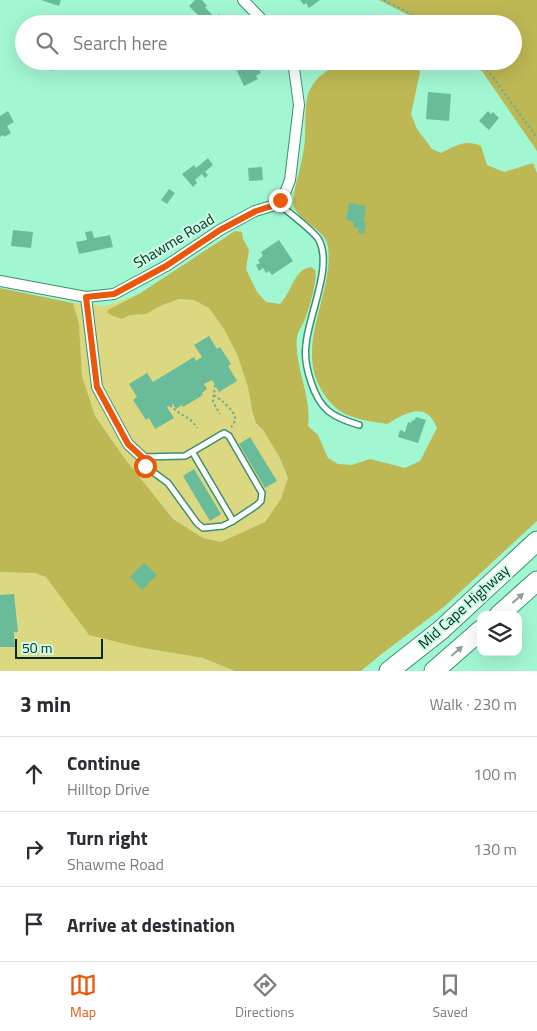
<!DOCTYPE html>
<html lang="en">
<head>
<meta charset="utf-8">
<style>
  :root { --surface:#fff; --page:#f2f2f3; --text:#2b2b33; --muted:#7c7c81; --line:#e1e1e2; --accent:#ea580c }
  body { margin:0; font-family:"Titillium Web",sans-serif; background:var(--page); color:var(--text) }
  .controls { position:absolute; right:15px; bottom:15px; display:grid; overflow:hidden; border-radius:10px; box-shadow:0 5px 20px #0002 }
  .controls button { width:45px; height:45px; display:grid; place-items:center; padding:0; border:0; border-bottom:1px solid var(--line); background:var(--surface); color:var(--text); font:25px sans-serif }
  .scale { position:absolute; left:15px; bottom:12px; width:88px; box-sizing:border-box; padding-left:5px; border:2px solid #042a1d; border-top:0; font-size:14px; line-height:18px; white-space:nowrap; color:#042a1d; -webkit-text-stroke:4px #cbfce6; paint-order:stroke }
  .stop { position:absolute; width:15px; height:15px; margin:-11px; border:4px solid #ea580c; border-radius:50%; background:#fff }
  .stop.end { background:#ea580c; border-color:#fff; box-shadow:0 1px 5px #0008 }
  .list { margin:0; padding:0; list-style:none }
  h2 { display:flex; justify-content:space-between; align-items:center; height:65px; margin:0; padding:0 20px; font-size:21px }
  h2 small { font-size:16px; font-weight:400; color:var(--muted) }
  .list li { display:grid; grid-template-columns:32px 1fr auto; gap:15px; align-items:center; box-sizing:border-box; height:75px; padding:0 20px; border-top:1px solid var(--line) }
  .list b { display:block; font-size:19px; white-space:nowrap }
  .list p { margin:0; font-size:16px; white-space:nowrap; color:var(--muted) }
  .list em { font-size:16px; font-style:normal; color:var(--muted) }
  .icon { flex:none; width:28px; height:28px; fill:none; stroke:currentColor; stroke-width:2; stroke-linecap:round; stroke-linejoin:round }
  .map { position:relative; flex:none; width:537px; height:671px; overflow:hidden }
  .search { position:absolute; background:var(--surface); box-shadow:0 5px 20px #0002; left:15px; right:15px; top:15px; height:55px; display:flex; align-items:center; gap:12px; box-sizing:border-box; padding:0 18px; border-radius:28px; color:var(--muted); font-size:19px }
  .sheet { height:290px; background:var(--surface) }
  nav { display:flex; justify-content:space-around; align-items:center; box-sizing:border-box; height:70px; border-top:1px solid var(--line); background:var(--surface); font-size:14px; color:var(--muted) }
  nav a { display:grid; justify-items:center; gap:2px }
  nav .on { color:var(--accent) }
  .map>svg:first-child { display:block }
  .green { fill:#dcd781 }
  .forest { fill:#bdb754 }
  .building { fill:#68bc9a }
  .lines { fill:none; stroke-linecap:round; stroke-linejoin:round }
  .service-casing { stroke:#3a9070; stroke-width:8 }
  .minor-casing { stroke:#3a9070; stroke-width:12 }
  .motorway-casing { stroke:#3a9070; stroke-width:21 }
  .path { stroke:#6bb094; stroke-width:2; stroke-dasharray:2.5 2.5; stroke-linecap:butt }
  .service { stroke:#fff; stroke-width:5 }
  .minor { stroke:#fff; stroke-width:10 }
  .motorway { stroke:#fff; stroke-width:19 }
  .oneway { fill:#8e9f99 }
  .route { stroke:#ea580c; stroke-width:6 }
  .labels { text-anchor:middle; stroke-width:4.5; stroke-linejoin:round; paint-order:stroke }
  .street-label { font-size:15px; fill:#042a1d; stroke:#cbfce6 }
</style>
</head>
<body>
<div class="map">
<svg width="537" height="671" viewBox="0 0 537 671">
  <rect width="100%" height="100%" fill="#a2f7d3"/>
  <!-- green -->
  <g class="green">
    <polygon points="139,294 108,310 130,315 146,314 162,305 179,299 194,300 209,308 224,329 237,354 248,387 253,414 256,423 263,430 280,458 288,478 282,499 265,522 221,542 203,538 173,519 125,459 95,416 82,376 79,324 73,303 106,306"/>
    <path d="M0,572C13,573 31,570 43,576C52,580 80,621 85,631L138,647L203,658L235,671H0Z"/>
  </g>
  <!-- forest -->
  <g class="forest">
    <polygon points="379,0 537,0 537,151 475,61 513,61 513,24 426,24"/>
    <path d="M346,61H415L420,72L411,114L417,129L432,149L441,153C456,146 465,139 481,146L487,165L504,172L533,163L537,173V521L445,606L379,656L361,671H235L203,658L138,647L89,635L46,577L35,573L0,572V288L73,303L79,324L82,376L95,416L125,459L173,519L203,538L221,542L265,522L281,499L288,478L280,458L263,430L256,423L253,414L248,387L237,354L224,329L209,308L194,300L179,299L162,305L146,314L130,315L122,319L111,315L107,312L108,310L139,294L235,231L242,232L243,239L249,250L246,269L257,292L266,302L280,304C292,292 293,270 311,267L315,270C318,281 309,308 305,319C302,326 298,331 297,337C294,367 312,396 308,426L318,435L328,458L338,464L352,465L370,459L405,468L420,461L437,428C426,400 406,413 387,424C376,422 364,421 353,417C339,413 329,403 322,391C294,345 334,295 328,247C326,229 300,223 294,207C291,197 300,171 302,159C303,152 305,144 305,137C306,123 304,104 309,91C317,75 330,68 346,61Z"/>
  </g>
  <!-- building -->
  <g class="building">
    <polygon points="41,0 61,0 59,6"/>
    <polygon points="195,0 202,0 207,6 205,7 215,18 219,14 228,24 205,24 202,21 201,22 196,17 198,15 189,6"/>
    <polygon points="300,0 320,0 309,8 306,3 304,5"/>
    <polygon points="38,61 57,61 53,71 37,63"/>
    <polygon points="253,63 256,70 258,68 261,73 256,76 258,79 244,86 237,71"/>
    <polygon points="428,92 451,94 449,121 426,119"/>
    <polygon points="8,111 14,122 7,126 11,133 4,137 3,135 0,137 0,116"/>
    <polygon points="488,111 491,114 493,112 499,118 489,130 479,121"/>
    <polygon points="208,158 213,165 205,172 208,175 205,178 202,174 195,180 197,183 193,187 182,174 194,165 196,168"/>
    <polygon points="262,167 263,180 249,181 248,168"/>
    <polygon points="169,189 175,193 167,204 161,200"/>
    <polygon points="349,203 366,206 364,222 366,222 364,234 358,233 359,228 353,227 354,222 346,220"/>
    <polygon points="13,230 33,232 31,248 11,246"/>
    <polygon points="92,231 94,238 110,235 113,247 79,254 76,242 87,240 85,232"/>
    <polygon points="279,240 293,261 272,275 269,271 266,273 263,268 259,271 256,265 260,263 258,260 263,256 261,252"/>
    <polygon points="209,336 217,349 220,347 231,364 228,366 237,381 219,392 212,380 204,384 207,389 202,393 203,395 183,407 182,405 176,409 173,404 167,407 174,418 155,429 149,418 146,420 133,400 137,397 129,384 147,373 153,382 194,357 196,361 202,357 194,345"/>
    <polygon points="416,417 426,420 418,443 398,437 400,430 405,432 408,422 411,423 412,420 414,421"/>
    <polygon points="250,437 277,481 265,488 239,444"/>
    <polygon points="194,469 221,514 210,521 183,476"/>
    <polygon points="144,563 157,575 142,590 130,577"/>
    <polygon points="14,594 18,632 14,632 15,647 0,647 0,595"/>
  </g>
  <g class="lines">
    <!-- service casing -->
    <g class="service-casing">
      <g id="service">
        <path d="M276,202C287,211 313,230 319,240C333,267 308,316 306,345C304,358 307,370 311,382C320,410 332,417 359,425"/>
        <polygon points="224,433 229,436 262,493 261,501 257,505 233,521 223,526 203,528 197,523 168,483 145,466 142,457 185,456"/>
        <polyline points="193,453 233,521"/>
      </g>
    </g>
    <!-- minor casing -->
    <g class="minor-casing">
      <g id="minor">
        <polyline points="243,0 266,24"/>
        <polyline points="0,281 86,297 114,294 166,266 220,230 255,211 272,206 285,193 290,180 299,105 293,61"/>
        <polyline points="86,297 97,387 128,444 142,457"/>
      </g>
    </g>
    <!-- motorway casing -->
    <g class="motorway-casing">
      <g id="motorway">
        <polyline points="499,615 537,581"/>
        <polyline points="389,671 441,630 537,541"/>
        <polyline points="434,671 481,630"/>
      </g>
    </g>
    <!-- path -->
    <g class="path">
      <polyline points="384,0 429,24"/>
      <polyline points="481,61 537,138"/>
      <polyline points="215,385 213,402 220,414"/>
      <path d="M214,395C220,399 237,412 235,420C235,421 232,427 231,427"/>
      <path d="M170,405C180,416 189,415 197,428"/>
    </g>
    <!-- service -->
    <use href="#service" class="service"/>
    <!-- minor -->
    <use href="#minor" class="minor"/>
    <!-- motorway -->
    <use href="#motorway" class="motorway"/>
  </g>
  <!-- one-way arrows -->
  <defs><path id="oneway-solid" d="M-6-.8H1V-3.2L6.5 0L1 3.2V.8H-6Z" transform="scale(1.25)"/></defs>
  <g class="oneway">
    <use href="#oneway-solid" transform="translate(518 598) rotate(-41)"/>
    <use href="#oneway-solid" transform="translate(457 651) rotate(-41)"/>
  </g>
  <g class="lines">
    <!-- route -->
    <polyline class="route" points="145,466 142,457 128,444 97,387 86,297 114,294 166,266 220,230 256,211 272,206 280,200"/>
  </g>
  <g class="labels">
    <!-- street labels -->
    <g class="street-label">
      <text transform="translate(174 241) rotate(-31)" y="5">Shawme Road</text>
      <text transform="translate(464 607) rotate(-42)" y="5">Mid Cape Highway</text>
    </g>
  </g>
</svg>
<div class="controls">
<button><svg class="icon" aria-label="layers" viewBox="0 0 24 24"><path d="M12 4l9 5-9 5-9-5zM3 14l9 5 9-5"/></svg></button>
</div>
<div class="scale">50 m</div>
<div class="stop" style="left:145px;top:466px"></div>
<div class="stop end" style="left:280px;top:200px"></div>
<div class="search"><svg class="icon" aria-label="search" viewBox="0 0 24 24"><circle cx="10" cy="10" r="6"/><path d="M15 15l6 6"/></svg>Search here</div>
</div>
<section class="sheet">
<h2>3 min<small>Walk · 230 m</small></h2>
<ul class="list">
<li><svg class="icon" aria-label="ahead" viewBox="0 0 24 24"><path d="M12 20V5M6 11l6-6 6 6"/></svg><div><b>Continue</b><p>Hilltop Drive</p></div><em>100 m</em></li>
<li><svg class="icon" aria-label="right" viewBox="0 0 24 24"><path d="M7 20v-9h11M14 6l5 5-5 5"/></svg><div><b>Turn right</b><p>Shawme Road</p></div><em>130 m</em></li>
<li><svg class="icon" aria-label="arrive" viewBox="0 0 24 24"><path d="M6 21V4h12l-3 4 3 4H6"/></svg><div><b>Arrive at destination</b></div></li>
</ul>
</section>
<nav>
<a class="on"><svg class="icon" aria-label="map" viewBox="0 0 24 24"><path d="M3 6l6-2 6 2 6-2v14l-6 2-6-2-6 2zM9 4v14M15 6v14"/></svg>Map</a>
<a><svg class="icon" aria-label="directions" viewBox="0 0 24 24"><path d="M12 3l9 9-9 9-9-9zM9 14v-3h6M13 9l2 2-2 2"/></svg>Directions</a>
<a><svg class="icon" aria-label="saved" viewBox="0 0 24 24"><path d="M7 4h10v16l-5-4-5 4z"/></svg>Saved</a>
</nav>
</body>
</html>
